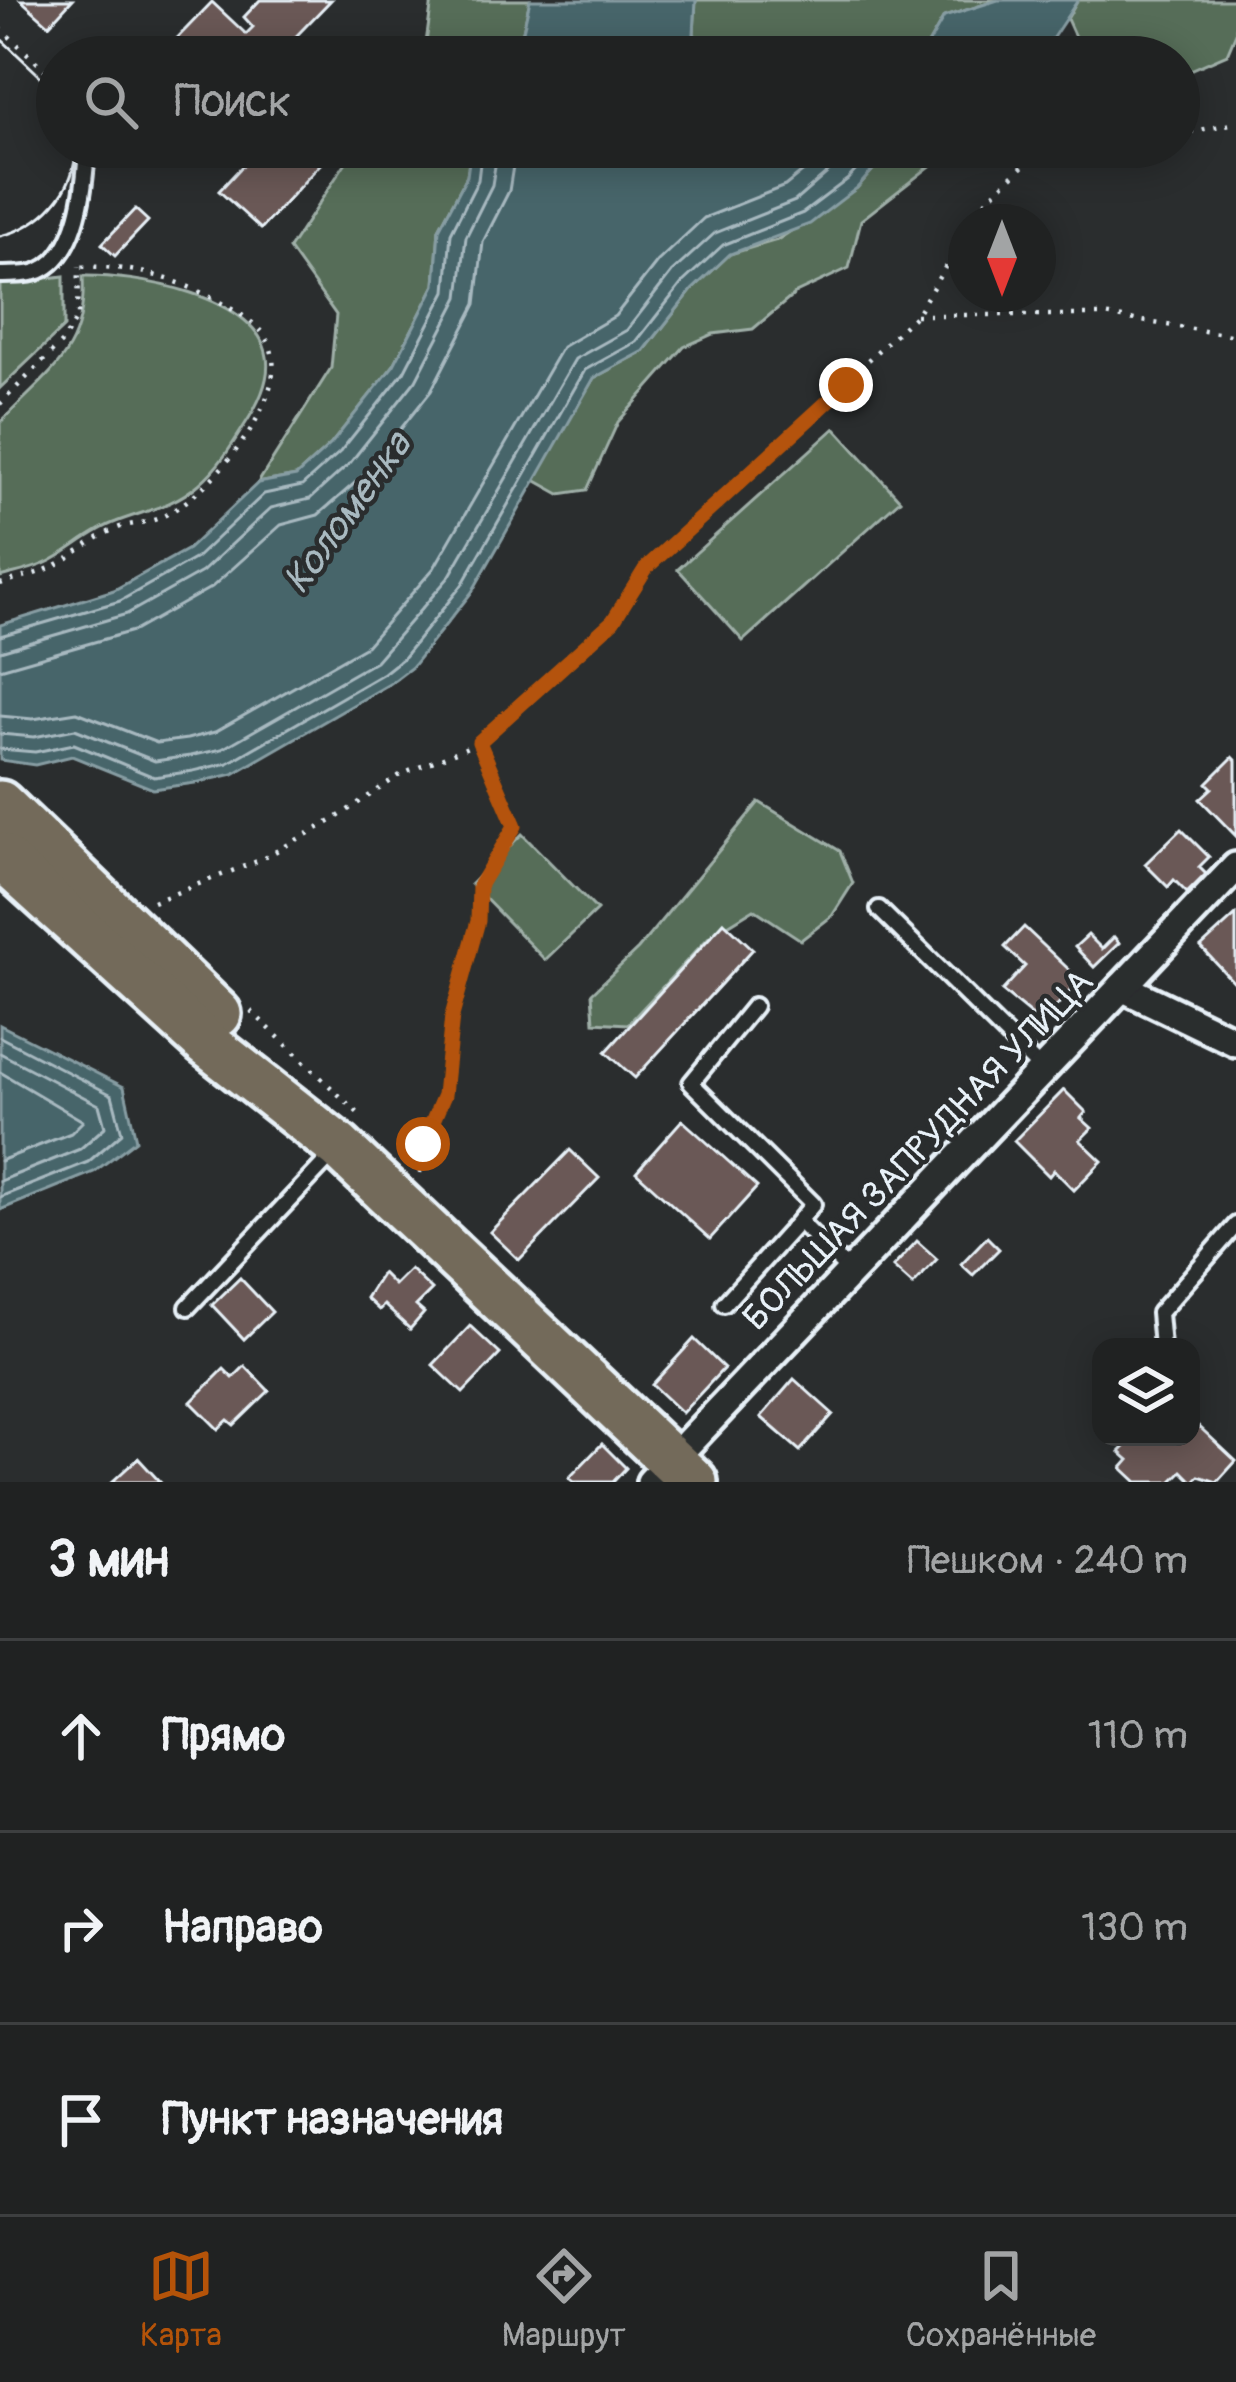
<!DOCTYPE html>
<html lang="ru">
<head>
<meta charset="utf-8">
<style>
  :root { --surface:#202222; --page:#282a2a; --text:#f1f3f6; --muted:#a2a4a5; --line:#3d3f40; --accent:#b45309 }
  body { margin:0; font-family:Pangolin,sans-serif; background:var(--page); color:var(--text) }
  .controls { position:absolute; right:36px; bottom:36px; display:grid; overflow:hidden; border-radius:24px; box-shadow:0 6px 30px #0003 }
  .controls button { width:108px; height:108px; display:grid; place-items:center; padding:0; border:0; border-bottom:3px solid var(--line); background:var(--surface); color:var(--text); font:60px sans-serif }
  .compass { position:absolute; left:948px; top:204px; width:108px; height:108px; border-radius:50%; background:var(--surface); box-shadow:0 6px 30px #0003; rotate:180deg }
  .stop { position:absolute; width:36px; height:36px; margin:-27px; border:9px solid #b45309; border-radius:50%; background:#fff }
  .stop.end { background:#b45309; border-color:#fff; box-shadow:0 3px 12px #0008 }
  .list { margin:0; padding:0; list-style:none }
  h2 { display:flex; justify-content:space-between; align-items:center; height:156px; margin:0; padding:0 48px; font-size:51px }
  h2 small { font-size:39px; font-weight:400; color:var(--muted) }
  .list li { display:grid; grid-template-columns:78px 1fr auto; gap:36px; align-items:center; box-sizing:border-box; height:192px; padding:0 48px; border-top:3px solid var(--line) }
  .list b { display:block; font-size:45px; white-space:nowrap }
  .list em { font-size:39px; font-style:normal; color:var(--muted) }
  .icon { flex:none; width:66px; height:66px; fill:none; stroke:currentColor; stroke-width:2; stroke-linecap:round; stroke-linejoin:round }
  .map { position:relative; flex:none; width:1236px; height:1482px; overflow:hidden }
  .search { position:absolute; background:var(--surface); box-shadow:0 6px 30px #0003; left:36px; right:36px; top:36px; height:132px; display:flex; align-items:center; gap:30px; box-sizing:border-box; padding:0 42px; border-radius:66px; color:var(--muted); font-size:45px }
  .sheet { height:732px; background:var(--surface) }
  nav { display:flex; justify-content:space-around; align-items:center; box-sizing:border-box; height:168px; border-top:3px solid var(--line); background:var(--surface); font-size:33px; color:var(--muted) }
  nav a { display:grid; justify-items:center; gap:6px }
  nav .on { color:var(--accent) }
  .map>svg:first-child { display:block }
  .green { fill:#566d59; stroke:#9fafa8; stroke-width:3 }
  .water { fill:#47656b; stroke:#879da3; stroke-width:3 }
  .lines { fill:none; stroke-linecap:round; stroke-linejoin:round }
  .shore { stroke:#a8b9c0; stroke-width:3 }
  .building { fill:#6b5956; stroke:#e8f1f8; stroke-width:3 }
  .service-casing { stroke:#e8f1f8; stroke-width:22 }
  .minor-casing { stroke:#e8f1f8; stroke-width:36 }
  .primary-casing { stroke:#e8f1f8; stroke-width:54 }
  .path { stroke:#e8f1f8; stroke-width:4.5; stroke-dasharray:3 9; stroke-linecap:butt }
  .service { stroke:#2a2d2e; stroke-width:14 }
  .minor { stroke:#2a2d2e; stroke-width:27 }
  .primary { stroke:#736b5a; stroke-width:45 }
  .tram { stroke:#e8f1f8; stroke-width:3 }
  .route { stroke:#b45309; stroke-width:15 }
  .labels { text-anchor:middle; stroke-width:9; stroke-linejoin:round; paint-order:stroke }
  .street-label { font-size:36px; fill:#e8f1f8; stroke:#2a2d2e }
  .water-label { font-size:39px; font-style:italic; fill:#a8b9c0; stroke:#2a2d2e }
</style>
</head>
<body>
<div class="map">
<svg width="1236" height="1482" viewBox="0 0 1236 1482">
  <rect width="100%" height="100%" fill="#2a2d2e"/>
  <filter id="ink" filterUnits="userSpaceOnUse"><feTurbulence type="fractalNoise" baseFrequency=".00833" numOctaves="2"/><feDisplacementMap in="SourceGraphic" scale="24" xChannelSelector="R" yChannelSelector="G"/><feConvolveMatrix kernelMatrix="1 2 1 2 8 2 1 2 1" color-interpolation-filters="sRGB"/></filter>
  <g filter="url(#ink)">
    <!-- green -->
    <g class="green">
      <polygon points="432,0 530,0 520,44 510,57 417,57 426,43"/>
      <polygon points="696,0 998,0 944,17 921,57 713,57 694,34"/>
      <polygon points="1078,0 1236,0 1236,33 1227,54 1179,75 1179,57 1084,57 1067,19"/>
      <polygon points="356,147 471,147 467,176 439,229 435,285 394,365 331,444 296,476 258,483 331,368 336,315 289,249"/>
      <polygon points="893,147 913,147 938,160 861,220 849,268 796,293 753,329 713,334 684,347 618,422 587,490 560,494 533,479 594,378 644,351 692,290 730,254 777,240 857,188"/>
      <polygon points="64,276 64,327 0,388 0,284"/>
      <path d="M83,276C132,275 257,294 267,357C271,380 256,408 244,426C231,447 218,468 199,484C172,507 147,510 116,522C90,531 69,553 44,564C30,570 14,573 0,577V423C49,371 87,354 83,276Z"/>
      <polygon points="835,428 900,500 743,641 678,569"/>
      <polygon points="759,802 840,851 853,883 832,916 801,940 754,909 710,936 628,1024 594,1022 592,993 638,949"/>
      <polygon points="522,834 597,910 545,960 471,884"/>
    </g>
    <!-- water -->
    <g class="water">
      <polygon points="530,0 696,0 694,34 713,57 510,57 520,44"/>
      <polygon points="998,0 1078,0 1040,57 921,57 944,17"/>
      <polygon points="471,147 893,147 857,188 810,224 730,254 692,290 644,351 594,378 472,592 412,667 391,683 233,774 195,783 153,789 72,756 35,765 0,760 0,625 114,590 188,549 258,483 296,476 331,444 394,365 435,285 439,229 467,176"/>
      <polygon points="0,1025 124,1087 136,1140 94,1172 0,1210"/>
    </g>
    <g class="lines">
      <!-- shore -->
      <g class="shore">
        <polyline points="0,636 120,601 196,558 264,494 302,486 340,452 404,372 446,291 451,233 478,180 482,147"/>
        <polyline points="0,651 127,614 202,572 271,508 310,499 350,463 416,380 459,297 466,237 492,185 498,147"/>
        <polyline points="0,669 136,630 212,587 281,525 318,515 363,476 431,391 476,304 483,242 509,191 516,147"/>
        <polyline points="0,716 33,719 77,712 157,743 187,739 215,732 366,646 434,568 562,347 615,316 658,261 704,218 785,186 833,147"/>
        <polyline points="0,734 34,737 75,729 155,761 190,756 222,749 376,661 449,577 575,359 627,330 672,272 715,233 795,201 857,147"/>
        <polyline points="0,749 35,752 74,744 154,777 193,771 228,763 384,673 403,658 462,585 585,370 636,342 683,282 723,245 803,213 848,179 877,147"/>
        <polyline points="0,1037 112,1095 122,1133 88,1162 0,1197"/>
        <polyline points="0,1053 99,1105 105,1127 80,1149 0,1181"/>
        <polyline points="0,1072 83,1121 71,1133 0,1161"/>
      </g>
    </g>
    <!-- building -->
    <g class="building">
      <polygon points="21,0 72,0 49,25"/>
      <polygon points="260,0 331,0 276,57 159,57 212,2 246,34 253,27 244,17"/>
      <polygon points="162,147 188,147 176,160"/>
      <polygon points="260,147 336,147 261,229 219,191"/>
      <polygon points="135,209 148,221 115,256 102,244"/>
      <polygon points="1233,757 1236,760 1236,836 1200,799 1212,788 1207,783"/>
      <polygon points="1181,829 1209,857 1199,867 1206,874 1187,893 1174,880 1168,887 1145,864"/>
      <polygon points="1236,915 1236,985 1201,947"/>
      <polygon points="724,922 753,949 635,1078 606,1052"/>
      <polygon points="1024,927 1080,980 1051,1012 1046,1007 1035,1018 1002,991 1025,966 1005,947"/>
      <polygon points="1088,935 1102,949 1114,937 1119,943 1094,967 1075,947"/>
      <polygon points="1064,1090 1086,1112 1081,1118 1092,1128 1080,1140 1102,1161 1074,1190 1054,1170 1049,1176 1014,1141"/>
      <polygon points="682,1120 757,1187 710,1239 636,1172"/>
      <polygon points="570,1150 599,1178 519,1260 490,1232"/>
      <polygon points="987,1237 999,1249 973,1275 961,1264"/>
      <polygon points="917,1241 937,1259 913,1285 893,1267"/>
      <polygon points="410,1269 432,1290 416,1306 424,1313 410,1329 384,1305 379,1310 366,1298 382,1273 394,1285"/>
      <polygon points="240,1278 272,1312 244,1339 212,1305"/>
      <polygon points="470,1326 500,1354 463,1393 433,1365"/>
      <polygon points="694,1339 724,1368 682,1413 652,1385"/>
      <polygon points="245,1366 269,1391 234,1425 228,1420 218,1429 191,1402 224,1369 233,1378"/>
      <polygon points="794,1379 833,1414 800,1451 761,1417"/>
      <polygon points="1191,1419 1236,1461 1217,1482 1199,1476 1193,1482 1182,1471 1171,1482 1137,1482 1122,1468 1129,1460 1120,1452 1135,1437 1144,1444 1151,1437 1191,1437"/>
      <polygon points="602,1444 626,1468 613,1482 574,1482 569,1478"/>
      <polygon points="138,1458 160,1482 112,1482"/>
    </g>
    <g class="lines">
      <!-- service casing -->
      <g class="service-casing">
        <g id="service">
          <path d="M0,275C12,274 28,276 39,271C79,254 85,185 87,147"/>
          <polyline points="879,909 1040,1068"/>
          <polyline points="754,1006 691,1083 813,1204 799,1221"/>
          <polyline points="724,1304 799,1221 848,1270"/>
          <polyline points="188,1307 333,1154"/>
          <polyline points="1162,1347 1159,1313 1236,1225"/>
        </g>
      </g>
      <!-- minor casing -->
      <g class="minor-casing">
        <g id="minor">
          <polyline points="1122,987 1236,1042"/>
          <polyline points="651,1482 1236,867"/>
        </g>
      </g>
      <!-- primary casing -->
      <g class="primary-casing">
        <g id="primary">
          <polyline points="0,804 218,1014"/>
          <polyline points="0,856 205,1042 339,1147 694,1482"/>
        </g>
      </g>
      <!-- path -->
      <g class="path">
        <polyline points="0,28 57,81"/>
        <polyline points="1179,134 1236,123"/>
        <polyline points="973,222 986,200 1044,147"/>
        <polyline points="916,315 1104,315 1236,336"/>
        <polyline points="0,404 62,342 78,317 79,266"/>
        <path d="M0,584C17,578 36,575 52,567C74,556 92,539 115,529C129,523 145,524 159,518C205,499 285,406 272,353C267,331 249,319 230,308C183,279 130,264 74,267"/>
        <polyline points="153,902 260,860 333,820 400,775 480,742 613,621 645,568 916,315 966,233"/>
        <polyline points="251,1011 360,1115"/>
        <polyline points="420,1173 423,1144 444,1095 452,1017 478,921 480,886 515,826 480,742"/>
      </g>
      <!-- service -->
      <use href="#service" class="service"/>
      <!-- minor -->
      <use href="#minor" class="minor"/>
      <!-- primary -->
      <use href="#primary" class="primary"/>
      <!-- tram -->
      <g class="tram">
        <polyline points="0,38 57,92"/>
        <path d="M0,236C42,226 76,191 76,147"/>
      </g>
    </g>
  </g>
  <g class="lines" filter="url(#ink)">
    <!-- route -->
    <polyline class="route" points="423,1144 444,1095 452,1016 478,921 479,886 515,826 479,742 613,621 646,568 846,385"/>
  </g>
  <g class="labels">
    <!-- street labels -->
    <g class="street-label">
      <text transform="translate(917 1149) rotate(-46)" y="13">БОЛЬШАЯ ЗАПРУДНАЯ УЛИЦА</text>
    </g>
    <!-- water labels -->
    <g class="water-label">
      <text transform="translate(346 512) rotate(-54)" y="14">Коломенка</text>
    </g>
  </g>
</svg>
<div class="controls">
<button><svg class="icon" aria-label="layers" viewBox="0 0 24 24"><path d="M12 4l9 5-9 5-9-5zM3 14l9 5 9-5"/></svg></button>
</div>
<svg class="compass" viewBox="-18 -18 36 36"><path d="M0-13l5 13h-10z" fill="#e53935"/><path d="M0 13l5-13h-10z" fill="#a2a4a5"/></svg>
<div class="stop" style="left:423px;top:1144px"></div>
<div class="stop end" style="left:846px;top:385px"></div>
<div class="search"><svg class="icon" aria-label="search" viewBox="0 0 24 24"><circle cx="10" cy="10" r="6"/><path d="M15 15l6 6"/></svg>Поиск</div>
</div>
<section class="sheet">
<h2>3 мин<small>Пешком · 240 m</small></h2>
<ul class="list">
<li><svg class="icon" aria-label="ahead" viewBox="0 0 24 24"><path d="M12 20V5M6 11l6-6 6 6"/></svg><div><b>Прямо</b></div><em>110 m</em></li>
<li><svg class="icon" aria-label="right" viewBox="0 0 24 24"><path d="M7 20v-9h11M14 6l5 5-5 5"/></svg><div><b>Направо</b></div><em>130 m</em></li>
<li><svg class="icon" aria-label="arrive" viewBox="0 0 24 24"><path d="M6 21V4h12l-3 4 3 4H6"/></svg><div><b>Пункт назначения</b></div></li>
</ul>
</section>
<nav>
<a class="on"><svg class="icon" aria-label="map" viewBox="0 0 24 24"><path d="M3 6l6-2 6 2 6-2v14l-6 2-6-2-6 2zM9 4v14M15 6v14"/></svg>Карта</a>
<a><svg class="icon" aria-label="directions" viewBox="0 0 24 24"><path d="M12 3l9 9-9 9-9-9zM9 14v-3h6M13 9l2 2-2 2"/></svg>Маршрут</a>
<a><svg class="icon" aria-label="saved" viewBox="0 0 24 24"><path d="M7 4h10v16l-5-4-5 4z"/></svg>Сохранённые</a>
</nav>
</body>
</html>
